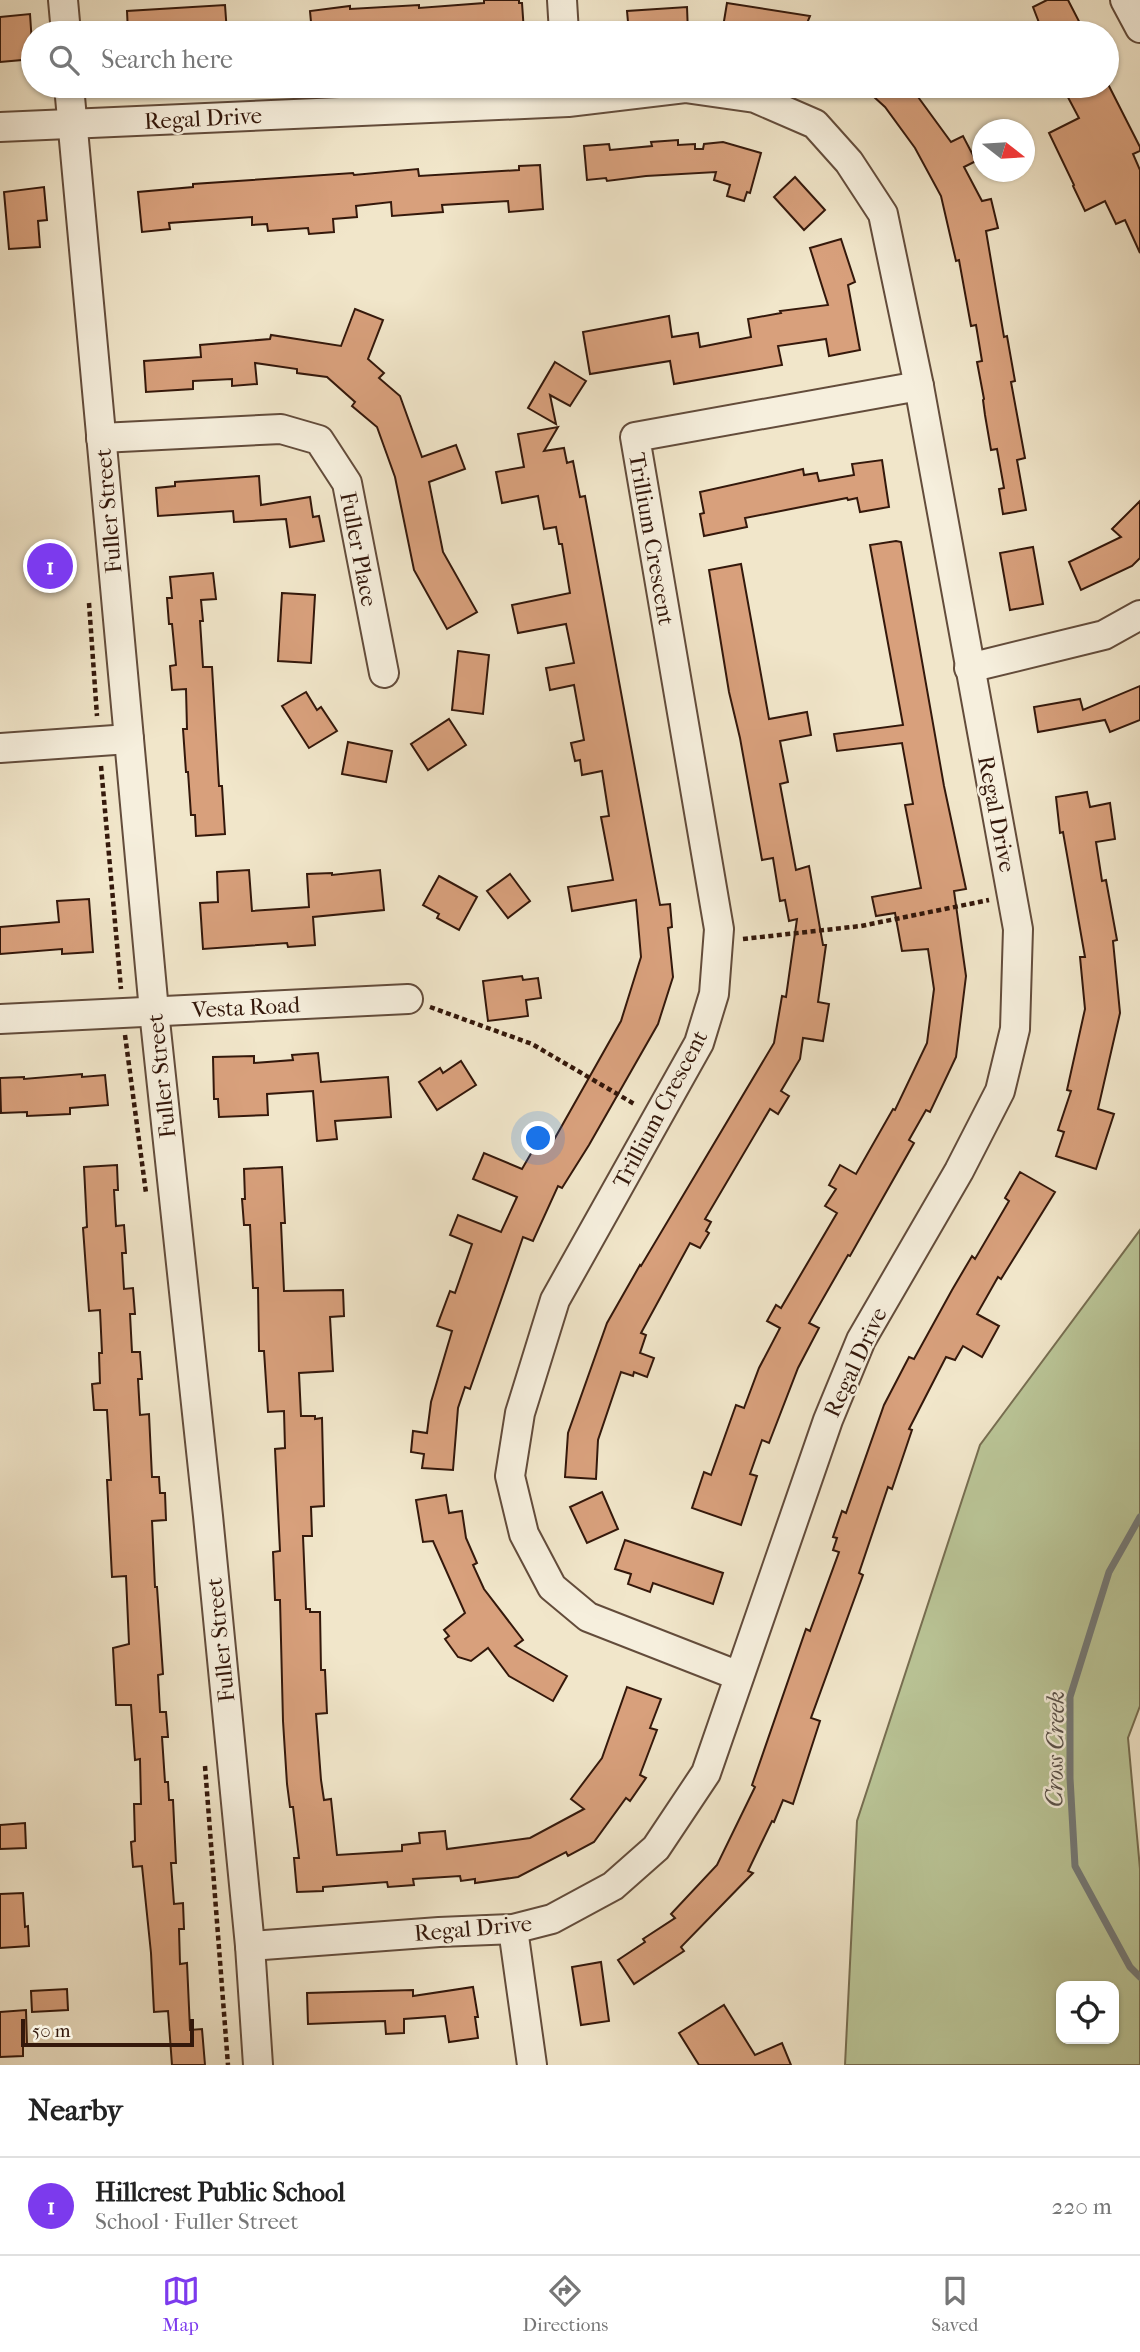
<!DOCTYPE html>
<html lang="en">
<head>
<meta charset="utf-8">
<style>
  :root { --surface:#fff; --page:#f2f2f2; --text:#222; --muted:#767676; --line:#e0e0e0; --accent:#7c3aed }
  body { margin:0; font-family:"IM FELL French Canon",serif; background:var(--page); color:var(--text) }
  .controls { position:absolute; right:21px; bottom:21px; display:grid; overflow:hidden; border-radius:14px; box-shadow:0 2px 5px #0004 }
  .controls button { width:63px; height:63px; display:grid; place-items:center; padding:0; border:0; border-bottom:2px solid var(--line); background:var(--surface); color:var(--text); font:35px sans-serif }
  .compass { position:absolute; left:972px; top:119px; width:63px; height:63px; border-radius:50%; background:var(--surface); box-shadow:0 2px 5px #0004; rotate:107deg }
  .scale { position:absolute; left:21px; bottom:18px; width:173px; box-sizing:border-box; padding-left:7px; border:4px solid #34180b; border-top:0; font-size:19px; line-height:24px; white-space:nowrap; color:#34180b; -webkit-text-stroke:5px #f6efdd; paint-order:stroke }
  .you { position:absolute; left:539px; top:1139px; width:24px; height:24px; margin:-18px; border:5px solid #fff; border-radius:50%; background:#1a73e8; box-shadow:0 0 0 10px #1a73e833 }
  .badge { display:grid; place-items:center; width:46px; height:46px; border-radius:50%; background:var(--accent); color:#fff; font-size:23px; font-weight:700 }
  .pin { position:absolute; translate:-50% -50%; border:4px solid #fff; box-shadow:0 2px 7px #0006 }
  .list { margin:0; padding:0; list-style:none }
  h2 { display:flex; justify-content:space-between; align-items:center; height:91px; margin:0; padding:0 28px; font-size:30px }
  h2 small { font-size:23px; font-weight:400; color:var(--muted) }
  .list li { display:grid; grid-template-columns:46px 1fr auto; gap:21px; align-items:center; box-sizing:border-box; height:98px; padding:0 28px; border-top:2px solid var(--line) }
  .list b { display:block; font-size:26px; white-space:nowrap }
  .list p { margin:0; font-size:23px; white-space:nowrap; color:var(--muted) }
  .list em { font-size:23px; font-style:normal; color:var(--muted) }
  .icon { flex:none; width:38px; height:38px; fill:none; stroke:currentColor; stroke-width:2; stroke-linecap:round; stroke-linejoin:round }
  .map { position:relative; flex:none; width:1140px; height:2065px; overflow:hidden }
  .search { position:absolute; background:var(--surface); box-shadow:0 2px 5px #0004; left:21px; right:21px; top:21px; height:77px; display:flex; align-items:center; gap:18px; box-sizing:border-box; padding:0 24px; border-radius:38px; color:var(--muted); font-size:26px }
  .sheet { height:189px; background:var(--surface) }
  nav { display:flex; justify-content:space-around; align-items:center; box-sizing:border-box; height:98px; border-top:2px solid var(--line); background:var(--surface); font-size:19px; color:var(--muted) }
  nav a { display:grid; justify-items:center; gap:4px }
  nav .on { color:var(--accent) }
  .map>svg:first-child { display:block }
  .green { fill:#bac597; stroke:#776e51; stroke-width:2; fill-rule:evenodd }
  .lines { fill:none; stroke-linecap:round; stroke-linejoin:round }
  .stream { stroke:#757b79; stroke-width:7 }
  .building { fill:#d8a07c; stroke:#34180b; stroke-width:2 }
  .minor-casing { stroke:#634c3b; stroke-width:32 }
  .path { stroke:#34180b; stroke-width:4.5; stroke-dasharray:5 3.5; stroke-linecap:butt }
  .minor { stroke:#f6efdd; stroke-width:28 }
  .labels { text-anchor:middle; stroke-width:5; stroke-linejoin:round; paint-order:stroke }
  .street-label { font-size:23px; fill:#34180b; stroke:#f6efdd }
  .water-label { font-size:24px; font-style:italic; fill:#5a524b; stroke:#f6efdd }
</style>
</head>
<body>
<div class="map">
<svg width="1140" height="2065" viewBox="0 0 1140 2065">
  <rect width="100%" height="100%" fill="#f1e6ca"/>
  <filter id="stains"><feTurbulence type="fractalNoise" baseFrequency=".00286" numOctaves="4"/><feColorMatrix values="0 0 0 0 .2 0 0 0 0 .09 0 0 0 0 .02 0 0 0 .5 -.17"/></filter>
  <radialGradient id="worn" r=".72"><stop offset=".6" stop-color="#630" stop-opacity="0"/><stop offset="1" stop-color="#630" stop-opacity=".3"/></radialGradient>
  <!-- green -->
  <path class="green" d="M1140,1230V1706L1128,1738L1140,1869V2065H845L857,1821L980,1445ZM1061,1986H1114V2039H1061Z"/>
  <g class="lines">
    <!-- stream -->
    <polyline class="stream" points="1140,1517 1109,1572 1070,1697 1070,1778 1075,1866 1130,1967 1140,1977"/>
  </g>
  <!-- building -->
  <g class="building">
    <polygon points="484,0 519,0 519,3 522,3 524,32 312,33 310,11 350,6 350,9 419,5 419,8 484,3"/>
    <polygon points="1047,0 1068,0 1085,33 1043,33 1033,7"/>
    <polygon points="727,3 810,16 803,33 722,33"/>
    <polygon points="225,5 227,33 128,33 127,11"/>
    <polygon points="687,7 688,33 629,33 627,11"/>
    <polygon points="30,14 33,59 0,62 0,17"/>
    <polygon points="862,86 910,86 951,142 963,136 976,161 964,167 982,201 991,199 998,228 986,231 1004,337 1007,336 1015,381 1011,382 1025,458 1017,460 1026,510 1003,514 999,489 1004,488 997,449 991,450 985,415 983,400 984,399 977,362 982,361 976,325 971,326 959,260 956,261 941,196 915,148 885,107"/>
    <polygon points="1062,86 1109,86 1140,147 1140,151 1133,154 1140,170 1140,253 1125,220 1116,224 1105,201 1085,211 1073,186 1074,185 1049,133 1079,118"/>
    <polygon points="678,140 678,145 695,144 695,149 703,149 704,144 723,142 761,153 750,193 747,192 744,201 727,196 730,185 714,180 716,172 646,176 607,181 606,178 587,180 584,146 609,144 610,150 652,146 651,142"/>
    <polygon points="540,165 543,209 509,212 508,201 442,205 443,212 392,216 391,202 356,206 357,217 333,219 334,232 309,234 308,228 268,231 267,224 252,225 252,217 169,223 170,229 142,232 138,192 193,187 193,184 353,173 354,175 418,169 419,176 519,170 519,166"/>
    <polygon points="795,177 825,210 804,230 774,197"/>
    <polygon points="44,187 47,220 38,221 40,247 9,249 4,192"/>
    <polygon points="841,239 855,282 848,285 860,350 829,356 826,339 778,346 782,365 674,384 670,361 590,374 583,332 669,316 672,337 698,333 700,347 751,337 748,319 781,313 780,311 828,305 810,248"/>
    <polygon points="355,309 383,320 368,359 384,373 379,378 400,396 422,457 456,445 465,469 429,482 443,552 477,612 447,629 414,570 395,477 377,427 352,406 355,402 327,377 297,373 297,369 255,363 257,384 232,386 232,379 193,381 193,389 146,392 144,361 201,357 200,345 270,339 271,335 341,346"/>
    <polygon points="555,362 586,381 570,406 550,395 556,424 528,408"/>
    <polygon points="558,427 544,451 564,448 567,463 573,461 580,497 585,496 660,905 670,904 672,927 668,928 673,977 658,1024 589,1145 562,1188 558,1186 533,1241 523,1237 470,1389 465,1387 458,1408 453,1470 422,1468 424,1454 411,1452 413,1431 427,1433 431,1402 452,1331 437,1326 450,1291 455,1293 472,1244 450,1235 458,1215 501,1232 517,1197 473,1179 484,1153 522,1169 540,1138 551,1145 621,1021 641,957 636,900 572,911 568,887 613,880 601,817 609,816 602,771 582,775 580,760 575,761 571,743 584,740 574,685 550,690 546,668 574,663 566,624 518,633 512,605 570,593 562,544 559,544 556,527 544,529 538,496 502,503 496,472 524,467 518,434"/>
    <polygon points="882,460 889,507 860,512 857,498 848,500 847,498 745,518 747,527 704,536 700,514 704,513 700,492 803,469 804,475 817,473 819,481 854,475 852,464"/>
    <polygon points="259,476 261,505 310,497 313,517 319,516 324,541 290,547 286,519 234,522 233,511 158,516 156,488 175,486 175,482"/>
    <polygon points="1140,501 1140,558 1132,566 1081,590 1069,562 1121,537 1112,529"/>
    <polygon points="896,541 901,542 944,786 966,889 954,891 966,976 956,1057 930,1112 926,1110 909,1140 914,1143 872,1217 850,1256 848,1255 809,1323 819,1328 798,1368 769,1443 762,1440 750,1474 757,1476 741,1525 692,1508 704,1472 711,1475 736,1405 744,1408 759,1368 780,1328 767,1321 776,1305 781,1308 837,1213 825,1206 836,1189 829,1185 840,1165 856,1174 893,1109 895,1110 927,1043 934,989 928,949 902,951 895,913 876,916 872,897 921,888 905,805 913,804 902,743 837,751 834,734 903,725 870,545"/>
    <polygon points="1033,547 1043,604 1010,610 1000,553"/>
    <polygon points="741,564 769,719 807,712 811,735 780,741 788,782 780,784 796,870 809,866 823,945 826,945 818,1002 829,1004 823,1041 803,1038 800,1059 781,1091 789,1096 778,1114 770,1109 705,1219 711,1222 706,1231 709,1233 700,1248 690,1243 641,1333 646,1335 640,1353 654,1358 647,1377 634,1372 633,1376 621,1372 598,1440 596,1479 565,1477 568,1433 607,1323 640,1265 641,1266 774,1043 782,996 786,997 797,919 789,921 785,900 780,901 773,858 762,860 740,738 729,692 709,570"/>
    <polygon points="213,573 216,599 201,600 203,621 200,621 203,667 212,667 219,786 222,786 225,834 196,836 195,815 191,815 188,772 186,772 183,729 187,729 186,689 172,690 170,666 176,665 172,624 169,624 167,598 172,598 170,577"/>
    <polygon points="282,593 315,595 311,663 278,661"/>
    <polygon points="458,651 489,655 483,714 452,710"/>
    <polygon points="1140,686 1140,720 1110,732 1105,720 1038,732 1034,707 1080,699 1083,710"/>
    <polygon points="306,692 317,710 321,707 337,731 309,748 282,706"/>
    <polygon points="449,719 466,745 428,770 411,744"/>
    <polygon points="348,742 392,751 386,782 342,774"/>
    <polygon points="1087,792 1090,807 1110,803 1115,839 1096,842 1102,881 1106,880 1117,940 1113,941 1120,1013 1098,1109 1114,1114 1096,1169 1056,1156 1064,1132 1058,1130 1071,1091 1067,1090 1085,1009 1080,957 1085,957 1063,832 1060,833 1056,797"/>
    <polygon points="249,870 252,911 309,907 307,874 332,873 332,875 380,870 384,910 313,917 315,945 288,947 287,943 203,949 200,903 218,902 217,872"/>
    <polygon points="510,874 530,901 508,918 487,891"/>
    <polygon points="439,876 477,897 459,930 437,918 439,914 423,905"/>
    <polygon points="89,899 93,952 62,954 62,949 0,954 0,927 59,922 57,901"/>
    <polygon points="522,976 523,980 538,978 541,998 526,1000 528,1016 488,1021 483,981"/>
    <polygon points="318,1053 321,1082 388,1077 391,1117 335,1121 337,1139 317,1141 313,1091 267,1094 268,1115 219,1117 218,1099 214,1099 213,1057 254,1056 254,1063 293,1060 292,1055"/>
    <polygon points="461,1061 476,1085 437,1110 419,1082 440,1068 443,1073"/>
    <polygon points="82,1074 82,1077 105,1075 108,1105 70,1108 70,1114 27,1116 27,1112 1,1113 0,1078 24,1077 24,1079"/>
    <polygon points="117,1165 118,1190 114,1190 116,1226 124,1225 126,1253 122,1253 124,1289 133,1288 135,1314 130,1314 132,1352 140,1352 142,1379 138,1379 140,1415 149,1414 152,1477 159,1477 160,1493 165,1493 166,1520 152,1521 155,1587 157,1587 163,1674 158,1675 160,1712 166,1712 168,1737 162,1737 165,1782 168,1782 169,1800 173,1800 176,1863 171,1863 174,1904 183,1903 184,1929 179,1929 180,1964 187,1963 190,2030 202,2029 205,2065 172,2065 168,2011 154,2012 151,1953 142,1866 133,1867 131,1842 135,1841 134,1804 141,1804 140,1759 135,1760 131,1705 116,1705 113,1648 129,1644 126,1576 112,1577 107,1480 111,1480 107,1410 94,1410 92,1384 100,1383 99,1353 102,1353 100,1310 89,1311 83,1228 87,1227 84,1167"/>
    <polygon points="282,1167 285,1223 281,1223 284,1291 343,1290 344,1316 330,1317 333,1371 299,1373 301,1416 315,1416 315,1419 322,1418 324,1506 311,1507 312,1536 303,1536 306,1609 310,1609 310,1612 320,1612 321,1670 325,1670 327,1713 316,1714 321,1780 324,1800 331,1799 337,1855 402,1851 402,1845 420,1843 419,1833 445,1831 447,1849 530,1838 584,1809 571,1799 602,1758 627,1687 661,1699 650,1728 657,1730 640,1775 646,1778 630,1801 626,1798 594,1842 568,1856 566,1852 518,1877 475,1883 475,1879 461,1881 460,1876 413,1879 414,1885 388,1887 387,1882 323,1887 323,1891 297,1892 294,1858 299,1858 293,1807 290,1807 287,1784 283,1721 280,1600 275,1600 273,1552 280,1551 275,1449 285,1448 284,1411 268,1412 264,1351 259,1351 258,1288 253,1288 250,1225 244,1225 242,1199 245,1199 244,1169"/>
    <polygon points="1020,1172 1055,1192 1001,1279 998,1277 977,1314 999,1326 982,1357 963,1346 955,1360 946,1357 909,1429 912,1430 892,1489 888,1487 859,1573 863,1575 811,1718 820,1721 793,1804 783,1800 774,1822 772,1821 748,1871 753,1873 681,1947 684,1951 634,1984 618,1960 645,1942 643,1939 675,1918 671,1914 717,1865 755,1787 752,1785 806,1629 810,1631 839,1552 833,1550 837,1538 833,1537 842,1511 846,1513 884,1405 909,1357 914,1359 952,1290 972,1256 975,1259 1009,1201 1005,1198"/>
    <polygon points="602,1492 618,1529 587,1543 570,1507"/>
    <polygon points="446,1495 449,1513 462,1511 466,1538 477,1563 473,1565 484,1589 523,1640 515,1646 567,1676 553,1701 509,1676 488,1648 471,1661 458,1657 445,1639 449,1636 444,1630 465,1613 433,1541 423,1542 416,1500"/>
    <polygon points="625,1540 723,1573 713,1604 653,1583 650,1592 628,1584 631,1574 615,1569"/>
    <polygon points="25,1823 26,1848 0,1849 0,1825"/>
    <polygon points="23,1893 25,1927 28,1926 29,1946 0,1948 0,1894"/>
    <polygon points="601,1962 609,2021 581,2025 572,1967"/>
    <polygon points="473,1987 478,2017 475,2017 478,2038 449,2042 445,2016 404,2019 404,2033 386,2034 385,2021 308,2024 307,1993 413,1990 413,1996"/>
    <polygon points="67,1989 68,2010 32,2012 31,1991"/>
    <polygon points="724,2005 755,2055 782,2043 791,2065 699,2065 679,2033"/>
    <polygon points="26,2010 27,2044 23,2044 23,2056 0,2057 0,2012"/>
  </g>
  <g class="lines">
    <!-- minor casing -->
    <g class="minor-casing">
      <g id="minor">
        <polyline points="63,0 66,33"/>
        <polyline points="562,0 564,33"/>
        <polyline points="1125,0 1140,28"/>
        <polyline points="69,86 154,1011 208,1516 250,1946 258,2065"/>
        <polyline points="0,127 568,102 685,88 755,98 815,124 849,162 883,214 919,386 1018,929 1015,1029 1000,1091 959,1171 861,1340 828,1420 706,1773 656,1848 613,1886 552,1919 513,1929 439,1932 250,1946"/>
        <polyline points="101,438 281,429 319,440 347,483 384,673"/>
        <polyline points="969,668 1104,635 1140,615"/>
        <polyline points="0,748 129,739"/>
        <polyline points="0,1019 408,999"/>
        <polyline points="739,1676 588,1617 552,1587 524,1534 510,1476 520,1413 555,1300 699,1043 714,994 719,929 635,437 919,386"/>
        <polyline points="513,1929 532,2065"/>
      </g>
    </g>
    <!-- path -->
    <g class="path">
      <polyline points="89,603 97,716"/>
      <polyline points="101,766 121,989"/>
      <polyline points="743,939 861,926 989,900"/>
      <polyline points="430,1007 532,1044 636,1105"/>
      <polyline points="125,1035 146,1193"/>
      <polyline points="205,1766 228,2065"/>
    </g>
    <!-- minor -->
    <use href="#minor" class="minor"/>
  </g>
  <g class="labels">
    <!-- street labels -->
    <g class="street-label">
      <text transform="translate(203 118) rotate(-3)" y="8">Regal Drive</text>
      <text transform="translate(108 511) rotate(-95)" y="8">Fuller Street</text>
      <text transform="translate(652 539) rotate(80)" y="8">Trillium Crescent</text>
      <text transform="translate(359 549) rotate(79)" y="8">Fuller Place</text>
      <text transform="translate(997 814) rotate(79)" y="8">Regal Drive</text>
      <text transform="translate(246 1007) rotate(-3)" y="8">Vesta Road</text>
      <text transform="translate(161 1076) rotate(-96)" y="8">Fuller Street</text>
      <text transform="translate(660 1109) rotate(-62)" y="8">Trillium Crescent</text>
      <text transform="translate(855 1362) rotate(-65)" y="8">Regal Drive</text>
      <text transform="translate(220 1640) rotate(-96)" y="8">Fuller Street</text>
      <text transform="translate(473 1928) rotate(-5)" y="8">Regal Drive</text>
    </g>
    <!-- water labels -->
    <g class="water-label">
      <text transform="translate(1055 1749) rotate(-89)" y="8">Cross Creek</text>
    </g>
  </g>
  <rect width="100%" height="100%" filter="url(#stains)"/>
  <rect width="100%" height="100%" fill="url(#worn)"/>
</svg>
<div class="controls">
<button><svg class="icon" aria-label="locate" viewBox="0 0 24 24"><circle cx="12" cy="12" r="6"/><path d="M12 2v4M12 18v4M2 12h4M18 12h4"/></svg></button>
</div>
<svg class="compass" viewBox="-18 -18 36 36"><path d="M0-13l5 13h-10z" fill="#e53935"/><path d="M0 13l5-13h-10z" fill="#767676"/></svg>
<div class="scale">50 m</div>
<div class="you"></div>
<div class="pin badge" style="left:50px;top:566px">1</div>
<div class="search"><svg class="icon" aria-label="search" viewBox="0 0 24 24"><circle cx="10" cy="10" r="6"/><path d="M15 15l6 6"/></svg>Search here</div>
</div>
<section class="sheet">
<h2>Nearby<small></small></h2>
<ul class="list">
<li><span class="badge">1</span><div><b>Hillcrest Public School</b><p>School · Fuller Street</p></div><em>220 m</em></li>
</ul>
</section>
<nav>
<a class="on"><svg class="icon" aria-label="map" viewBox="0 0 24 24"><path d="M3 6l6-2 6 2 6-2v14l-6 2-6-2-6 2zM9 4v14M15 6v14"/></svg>Map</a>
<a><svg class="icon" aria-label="directions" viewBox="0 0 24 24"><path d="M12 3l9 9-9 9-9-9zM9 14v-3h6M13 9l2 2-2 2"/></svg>Directions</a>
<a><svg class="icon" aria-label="saved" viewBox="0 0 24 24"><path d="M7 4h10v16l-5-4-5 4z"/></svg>Saved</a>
</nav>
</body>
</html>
